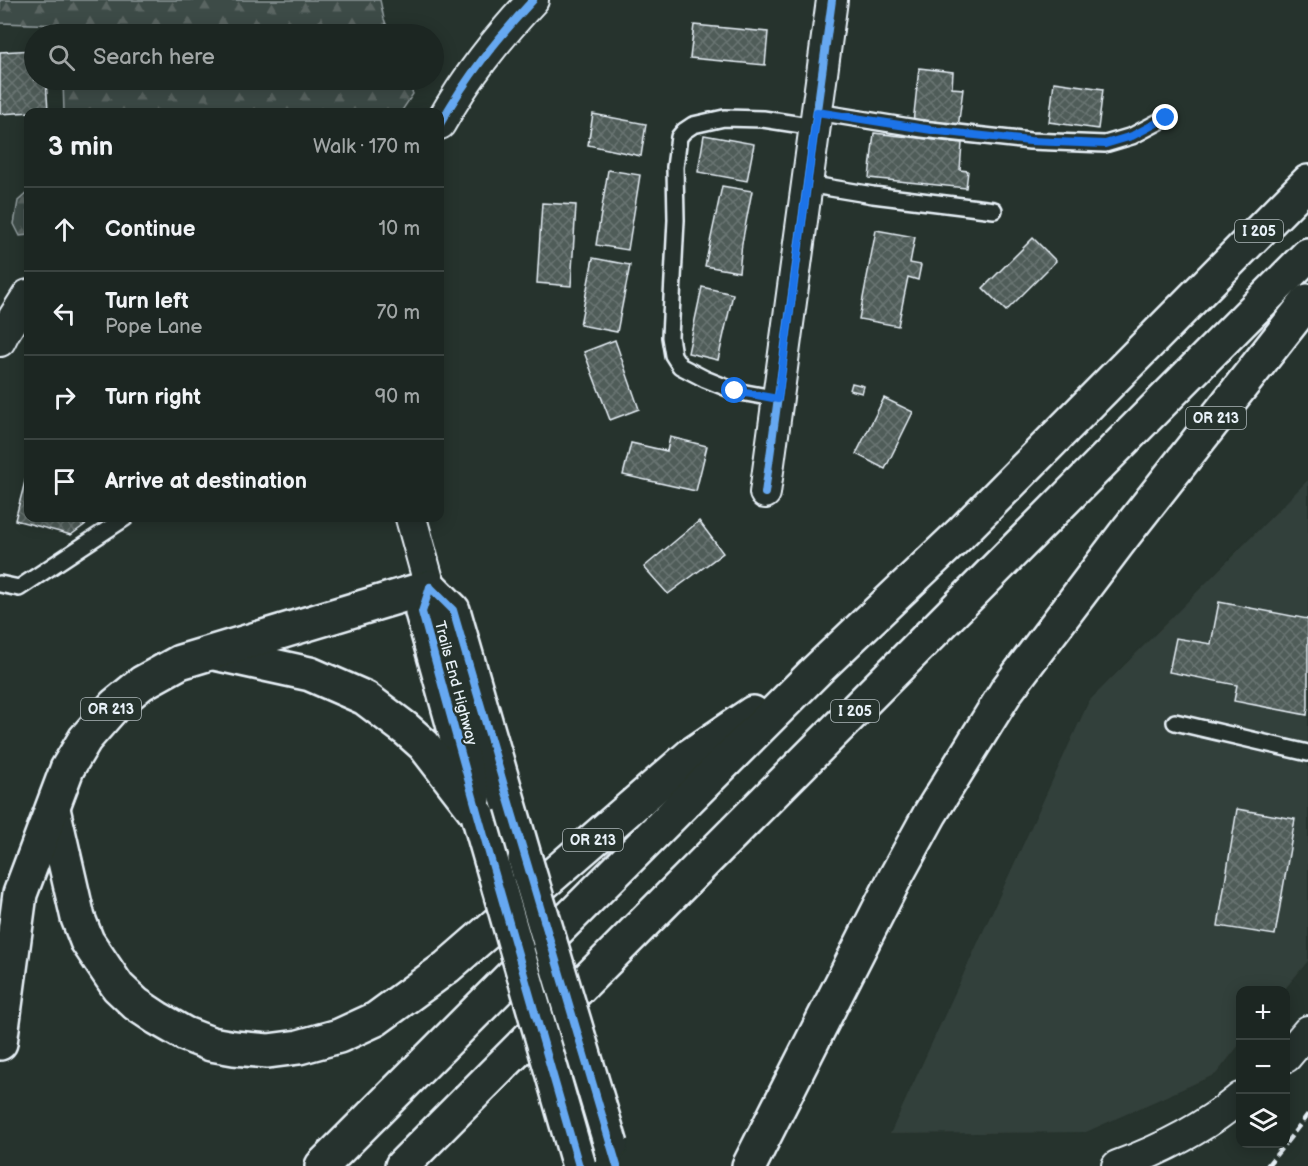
<!DOCTYPE html>
<html lang="en">
<head>
<meta charset="utf-8">
<style>
  :root { --surface:#1c2622; --page:#29322f; --text:#f1f3f6; --muted:#a0a5a5; --line:#3a4340 }
  body { margin:0; font-family:"Balsamiq Sans",sans-serif; background:var(--page); color:var(--text) }
  .controls { position:absolute; right:18px; bottom:18px; display:grid; overflow:hidden; border-radius:12px; box-shadow:0 3px 15px #0003 }
  .controls button { width:54px; height:54px; display:grid; place-items:center; padding:0; border:0; border-bottom:2px solid var(--line); background:var(--surface); color:var(--text); font:30px sans-serif }
  .stop { position:absolute; width:18px; height:18px; margin:-14px; border:4px solid #1a73e8; border-radius:50%; background:#fff }
  .stop.end { background:#1a73e8; border-color:#fff; box-shadow:0 2px 6px #0008 }
  .list { margin:0; padding:0; list-style:none }
  h2 { display:flex; justify-content:space-between; align-items:center; height:78px; margin:0; padding:0 24px; font-size:26px }
  h2 small { font-size:20px; font-weight:400; color:var(--muted) }
  .list li { display:grid; grid-template-columns:39px 1fr auto; gap:18px; align-items:center; box-sizing:border-box; height:84px; padding:0 24px; border-top:2px solid var(--line) }
  .list b { display:block; font-size:22px; white-space:nowrap }
  .list p { margin:0; font-size:20px; white-space:nowrap; color:var(--muted) }
  .list em { font-size:20px; font-style:normal; color:var(--muted) }
  .icon { flex:none; width:33px; height:33px; fill:none; stroke:currentColor; stroke-width:2; stroke-linecap:round; stroke-linejoin:round }
  .map { position:relative; flex:none; width:1308px; height:1166px; overflow:hidden }
  .search { position:absolute; background:var(--surface); box-shadow:0 3px 15px #0003; left:24px; top:24px; width:420px; height:66px; display:flex; align-items:center; gap:15px; box-sizing:border-box; padding:0 21px; border-radius:33px; color:var(--muted); font-size:22px }
  .panel { position:absolute; background:var(--surface); box-shadow:0 3px 15px #0003; left:24px; top:108px; width:420px; height:414px; border-radius:12px }
  .map>svg:first-child { display:block }
  .built { fill:#333f3a }
  .forest { fill:url(#forest-firs); stroke:#939ea0; stroke-width:1.5 }
  .building { fill:url(#building-cross-hatch); stroke:#e8f1f8; stroke-width:1.5 }
  .lines { fill:none; stroke-linecap:round; stroke-linejoin:round }
  .lane-casing { stroke:#e8f1f8; stroke-width:20 }
  .street-casing { stroke:#e8f1f8; stroke-width:34 }
  .highway-casing { stroke:#e8f1f8; stroke-width:38 }
  .lane { stroke:#26332d; stroke-width:15 }
  .street { stroke:#26332d; stroke-width:30 }
  .highway { stroke:#26332d; stroke-width:33 }
  .rail { stroke:#e8f1f8; stroke-width:4.5; stroke-dasharray:9 4.5; stroke-linecap:butt }
  .highway-bridge-casing { stroke:#e8f1f8; stroke-width:38; stroke-linecap:butt }
  .highway-bridge { stroke:#26332d; stroke-width:33 }
  .cycleway-casing { stroke:#26332d; stroke-width:11 }
  .cycleway { stroke:#66a8f1; stroke-width:8 }
  .route { stroke:#1a73e8; stroke-width:8 }
  .labels { text-anchor:middle; stroke-width:4.5; stroke-linejoin:round; paint-order:stroke }
  .shield { fill:#26332d; stroke:#aeb8bb; stroke-width:1.5 }
  .shield-label { font-size:14px; font-weight:bold; fill:#e8f1f8 }
  .street-label { font-size:15px; fill:#e8f1f8; stroke:#26332d }
</style>
</head>
<body>
<div class="map">
<svg width="1308" height="1166" viewBox="0 0 1308 1166">
  <defs>
    <pattern id="forest-firs" width="22" height="20" patternUnits="userSpaceOnUse" patternTransform="scale(1.5)"><rect width="22" height="20" fill="#3e4b47"/><path d="M5 1l3.5 6h-7zM16 11l3.5 6h-7z" fill="#5a6562"/></pattern>
    <pattern id="building-cross-hatch" width="8" height="8" patternUnits="userSpaceOnUse" patternTransform="scale(1.5)"><rect width="8" height="8" fill="#505c59"/><path d="M0 0l8 8M0 8l8-8" fill="none" stroke="#697472"/></pattern>
  </defs>
  <rect width="100%" height="100%" fill="#26332d"/>
  <filter id="ink" filterUnits="userSpaceOnUse"><feTurbulence type="fractalNoise" baseFrequency=".0167" numOctaves="2"/><feDisplacementMap in="SourceGraphic" scale="12" xChannelSelector="R" yChannelSelector="G"/><feConvolveMatrix kernelMatrix="1 2 1 2 8 2 1 2 1" color-interpolation-filters="sRGB"/></filter>
  <g filter="url(#ink)">
    <!-- built -->
    <polygon class="built" points="1308,480 1308,961 1284,990 1240,990 1240,1044 1216,1074 1086,1132 890,1134 1089,701"/>
    <!-- forest -->
    <g class="forest">
      <polygon points="0,0 380,0 384,19 390,34 62,34 62,25 0,23"/>
      <polygon points="63,80 407,80 413,94 401,112 64,112"/>
      <polygon points="28,192 28,235 20,236 14,224 18,201"/>
    </g>
    <!-- building -->
    <g class="building">
      <polygon points="694,25 768,32 765,65 690,58"/>
      <polygon points="34,50 34,80 46,80 48,111 0,114 0,52"/>
      <polygon points="919,68 953,72 952,88 963,89 958,128 913,123"/>
      <polygon points="1054,82 1103,89 1098,129 1049,122"/>
      <polygon points="593,114 646,124 641,156 588,145"/>
      <polygon points="874,133 962,143 960,170 968,171 966,188 869,178"/>
      <polygon points="704,135 754,144 747,181 698,172"/>
      <polygon points="608,170 640,175 628,250 596,245"/>
      <polygon points="722,186 752,191 742,243 739,272 705,266"/>
      <polygon points="542,203 576,205 571,286 537,283"/>
      <polygon points="876,230 915,237 910,263 921,265 918,280 908,277 898,326 859,319"/>
      <polygon points="1033,238 1056,261 1006,311 983,288"/>
      <polygon points="593,258 630,265 617,332 580,325"/>
      <polygon points="702,287 733,294 718,360 688,353"/>
      <polygon points="615,340 639,409 610,420 584,352"/>
      <polygon points="852,383 864,386 862,393 850,390"/>
      <polygon points="884,398 913,412 885,469 856,454"/>
      <polygon points="670,437 707,446 696,491 623,475 631,443 667,451"/>
      <polygon points="28,470 28,518 94,518 71,535 15,520"/>
      <polygon points="699,521 723,553 668,594 644,567"/>
      <polygon points="1219,602 1308,619 1308,706 1307,715 1234,701 1237,685 1169,672 1176,638 1211,644"/>
      <polygon points="1237,809 1295,819 1275,935 1218,926"/>
    </g>
    <g class="lines">
      <!-- lane casing -->
      <g class="lane-casing">
        <g id="lane">
          <polyline points="817,112 922,129 1030,141 1105,144 1132,136 1166,118"/>
          <polyline points="807,184 873,195 994,210"/>
          <polyline points="778,399 735,391 705,379 680,366 673,355 670,337 676,220 675,167 679,137 684,131 693,125 724,118 763,119 815,127"/>
          <polyline points="0,584 19,588 125,518"/>
          <polyline points="1175,722 1308,753"/>
        </g>
      </g>
      <!-- street casing -->
      <g class="street-casing">
        <g id="street">
          <path d="M440,124C467,76 496,40 533,0"/>
          <polyline points="0,341 5,331 28,295"/>
          <polyline points="765,493 832,0"/>
          <polyline points="411,518 430,587"/>
          <polyline points="1286,1057 1308,1031"/>
          <path d="M1117,1166C1161,1150 1204,1128 1240,1098"/>
        </g>
      </g>
      <!-- highway casing -->
      <g class="highway-casing">
        <g id="highway">
          <polyline points="430,587 453,610 525,859"/>
          <polyline points="430,587 422,612 474,799"/>
          <polyline points="214,653 310,674 365,698 406,729 424,745 478,815"/>
          <polyline points="53,809 78,918 87,941 118,987 136,1004 157,1018 185,1034 211,1044 234,1048 268,1051 299,1047 339,1036 376,1019 447,967 691,755 753,713"/>
          <polyline points="0,1043 20,894 67,769 85,739 115,705 142,683 180,662 430,587"/>
          <polyline points="322,1166 817,670 960,534 1308,182"/>
          <polyline points="402,1166 1308,255"/>
          <polyline points="749,1166 895,878 930,814 1007,690 1124,535 1308,301"/>
        </g>
      </g>
      <!-- lane -->
      <use href="#lane" class="lane"/>
      <!-- street -->
      <use href="#street" class="street"/>
      <!-- highway -->
      <use href="#highway" class="highway"/>
      <!-- rail -->
      <g class="rail">
        <polyline points="1286,1143 1308,1114"/>
        <polyline points="1267,1166 1285,1144"/>
      </g>
      <!-- highway-bridge casing -->
      <g class="highway-bridge-casing">
        <g id="highway-bridge">
          <polyline points="478,815 579,1166"/>
          <polyline points="525,859 611,1145"/>
        </g>
      </g>
      <!-- highway-bridge -->
      <use href="#highway-bridge" class="highway-bridge"/>
      <!-- cycleway casing -->
      <g class="cycleway-casing">
        <g id="cycleway">
          <path d="M440,124C467,76 496,40 533,0"/>
          <polyline points="765,493 832,0"/>
          <polyline points="430,587 453,610 505,789 617,1166"/>
          <polyline points="430,587 422,612 478,815 579,1166"/>
        </g>
      </g>
      <!-- cycleway -->
      <use href="#cycleway" class="cycleway"/>
    </g>
  </g>
  <g class="lines" filter="url(#ink)">
    <!-- route -->
    <polyline class="route" points="735,391 778,399 817,112 938,131 1030,141 1105,144 1132,136 1166,118"/>
  </g>
  <g class="labels">
    <!-- shield labels -->
    <g class="shield">
      <rect x="1235" y="220" width="48" height="22" rx="4.5"/>
      <rect x="1186" y="407" width="60" height="22" rx="4.5"/>
      <rect x="81" y="698" width="60" height="22" rx="4.5"/>
      <rect x="831" y="700" width="48" height="22" rx="4.5"/>
      <rect x="563" y="829" width="60" height="22" rx="4.5"/>
    </g>
    <g class="shield-label">
      <text x="1259" y="236">I 205</text>
      <text x="1216" y="423">OR 213</text>
      <text x="111" y="714">OR 213</text>
      <text x="855" y="716">I 205</text>
      <text x="593" y="845">OR 213</text>
    </g>
    <!-- street labels -->
    <g class="street-label">
      <text transform="translate(456 683) rotate(75)" y="5">Trails End Highway</text>
    </g>
  </g>
</svg>
<div class="controls">
<button>+</button>
<button>−</button>
<button><svg class="icon" aria-label="layers" viewBox="0 0 24 24"><path d="M12 4l9 5-9 5-9-5zM3 14l9 5 9-5"/></svg></button>
</div>
<div class="stop" style="left:735px;top:391px"></div>
<div class="stop end" style="left:1166px;top:118px"></div>
<div class="search"><svg class="icon" aria-label="search" viewBox="0 0 24 24"><circle cx="10" cy="10" r="6"/><path d="M15 15l6 6"/></svg>Search here</div>
<section class="panel">
<h2>3 min<small>Walk · 170 m</small></h2>
<ul class="list">
<li><svg class="icon" aria-label="ahead" viewBox="0 0 24 24"><path d="M12 20V5M6 11l6-6 6 6"/></svg><div><b>Continue</b></div><em>10 m</em></li>
<li><svg class="icon" aria-label="left" viewBox="0 0 24 24"><path d="M17 20v-9H6M10 6l-5 5 5 5"/></svg><div><b>Turn left</b><p>Pope Lane</p></div><em>70 m</em></li>
<li><svg class="icon" aria-label="right" viewBox="0 0 24 24"><path d="M7 20v-9h11M14 6l5 5-5 5"/></svg><div><b>Turn right</b></div><em>90 m</em></li>
<li><svg class="icon" aria-label="arrive" viewBox="0 0 24 24"><path d="M6 21V4h12l-3 4 3 4H6"/></svg><div><b>Arrive at destination</b></div></li>
</ul>
</section>
</div>
</body>
</html>
